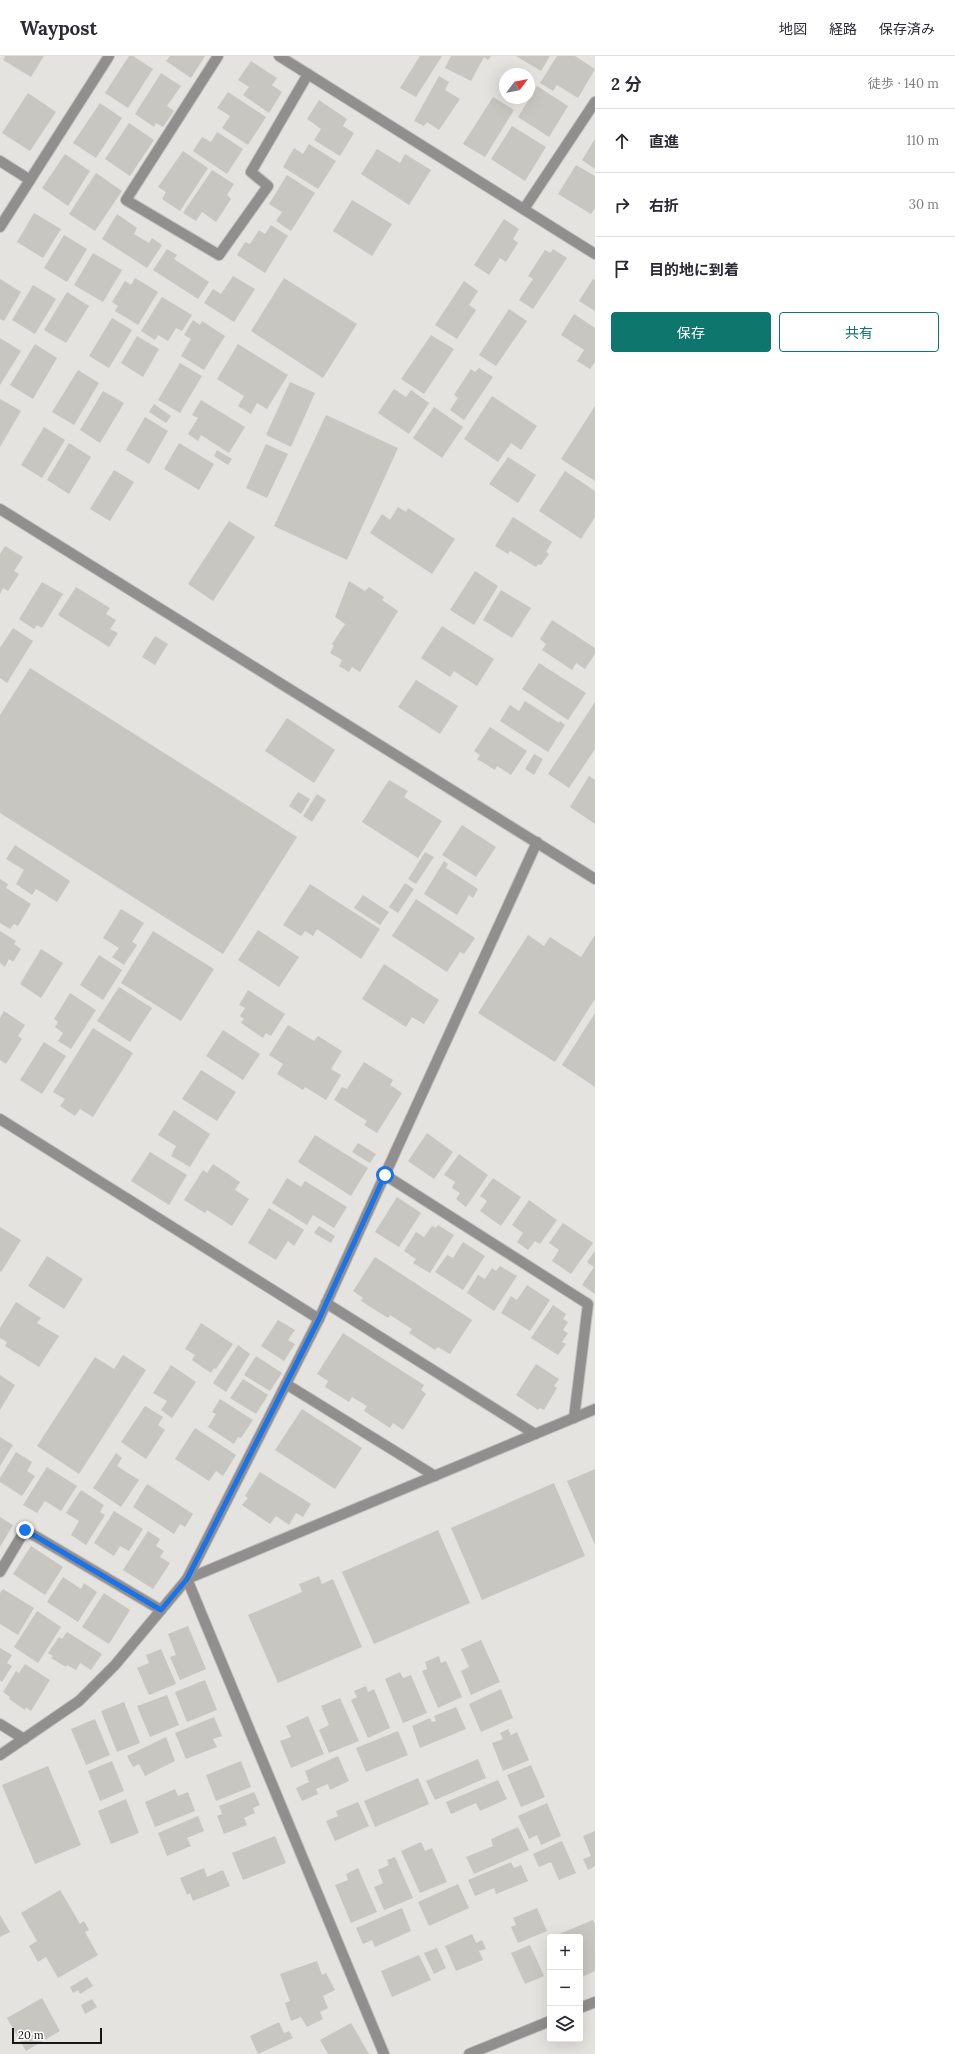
<!DOCTYPE html>
<html lang="ja">
<head>
<meta charset="utf-8">
<style>
  :root { --surface:#fff; --page:#f2f2f3; --text:#2b2b33; --muted:#7c7c81; --line:#e1e1e2; --accent:#0f766e }
  body { margin:0; font-family:Lora,"Noto Sans JP",serif; background:var(--page); color:var(--text) }
  .controls { position:absolute; right:12px; bottom:12px; display:grid; overflow:hidden; border-radius:4px; box-shadow:0 4px 16px #0002 }
  .controls button { width:36px; height:36px; display:grid; place-items:center; padding:0; border:0; border-bottom:1px solid var(--line); background:var(--surface); color:var(--text); font:20px sans-serif }
  .compass { position:absolute; left:499px; top:12px; width:36px; height:36px; border-radius:50%; background:var(--surface); box-shadow:0 4px 16px #0002; rotate:58deg }
  .scale { position:absolute; left:12px; bottom:10px; width:90px; box-sizing:border-box; padding-left:4px; border:2px solid #171715; border-top:0; font-size:11px; line-height:14px; white-space:nowrap; color:#171715; -webkit-text-stroke:3px #fff; paint-order:stroke }
  .stop { position:absolute; width:12px; height:12px; margin:-9px; border:3px solid #1a73e8; border-radius:50%; background:#fff }
  .stop.end { background:#1a73e8; border-color:#fff; box-shadow:0 1px 4px #0008 }
  .list { margin:0; padding:0; list-style:none }
  h2 { display:flex; justify-content:space-between; align-items:center; height:52px; margin:0; padding:0 16px; font-size:17px }
  h2 small { font-size:13px; font-weight:400; color:var(--muted) }
  .list li { display:grid; grid-template-columns:26px 1fr auto; gap:12px; align-items:center; box-sizing:border-box; height:64px; padding:0 16px; border-top:1px solid var(--line) }
  .list b { display:block; font-size:15px; white-space:nowrap }
  .list em { font-size:13px; font-style:normal; color:var(--muted) }
  .actions { display:flex; gap:8px; padding:12px 16px }
  .actions a { flex:1; padding:9px 0; border:1px solid var(--accent); border-radius:4px; text-align:center; font-size:14px; color:var(--accent) }
  .actions .main { background:var(--accent); color:#fff }
  .icon { flex:none; width:22px; height:22px; fill:none; stroke:currentColor; stroke-width:2; stroke-linecap:round; stroke-linejoin:round }
  .map { position:relative; flex:none; width:595px; height:1998px; overflow:hidden }
  header { display:flex; align-items:center; gap:24px; box-sizing:border-box; height:56px; padding:0 20px; background:var(--surface); border-bottom:1px solid var(--line) }
  header strong { font-size:19px }
  nav { display:flex; gap:22px; margin-inline-start:auto; font-size:14px }
  main { display:flex }
  aside { flex:1; background:var(--surface) }
  .map>svg:first-child { display:block }
  .building { fill:#c7c6c1 }
  .lines { fill:none; stroke-linecap:round; stroke-linejoin:round }
  .minor-casing { stroke:#c0bebb; stroke-width:12 }
  .minor { stroke:#918f8e; stroke-width:10 }
  .route { stroke:#1a73e8; stroke-width:5 }
</style>
</head>
<body>
<header>
<strong>Waypost</strong>
<nav><a>地図</a><a>経路</a><a>保存済み</a></nav>
</header>
<main>
<div class="map">
<svg width="595" height="1998" viewBox="0 0 595 1998">
  <rect width="100%" height="100%" fill="#e5e3df"/>
  <!-- building -->
  <g class="building">
    <polygon points="5,0 44,0 31,21 3,4"/>
    <polygon points="129,0 133,0 153,13 128,52 105,37"/>
    <polygon points="170,0 205,0 191,22 166,5"/>
    <polygon points="420,0 442,0 416,41 400,32"/>
    <polygon points="451,0 491,0 488,4 484,1 471,25 445,12"/>
    <polygon points="516,0 550,0 541,15"/>
    <polygon points="557,0 575,0 595,13 578,42 557,29 553,35 540,27"/>
    <polygon points="251,5 277,22 272,29 282,36 269,57 243,39 249,31 238,24"/>
    <polygon points="161,17 181,30 167,50 174,55 163,71 156,67 154,71 135,58"/>
    <polygon points="439,20 449,26 445,34 460,43 439,74 427,66 424,70 414,65"/>
    <polygon points="537,30 568,50 549,81 518,61"/>
    <polygon points="228,36 266,61 248,89 222,72 230,60 217,52"/>
    <polygon points="28,37 56,56 30,95 2,77"/>
    <polygon points="493,41 514,54 485,101 463,88"/>
    <polygon points="319,44 347,63 343,70 354,77 340,100 314,84 321,73 307,63"/>
    <polygon points="100,47 122,62 96,102 73,87"/>
    <polygon points="129,67 154,84 130,120 105,103"/>
    <polygon points="512,70 546,91 525,125 491,103"/>
    <polygon points="217,76 243,93 227,118 193,95 202,81 211,86"/>
    <polygon points="595,83 595,113 582,104"/>
    <polygon points="309,88 336,105 318,133 283,111 294,92 303,98"/>
    <polygon points="377,93 400,107 405,98 431,114 409,149 361,118"/>
    <polygon points="183,95 208,112 180,155 162,143 166,136 158,131"/>
    <polygon points="65,98 90,115 68,150 42,132"/>
    <polygon points="576,109 595,120 595,152 591,158 558,138"/>
    <polygon points="212,114 234,128 227,139 231,143 216,166 202,156 196,165 183,157"/>
    <polygon points="96,117 122,135 95,175 69,158"/>
    <polygon points="287,119 315,137 291,175 276,165 282,156 269,148"/>
    <polygon points="352,144 392,168 372,200 333,175"/>
    <polygon points="34,157 61,173 43,202 17,186"/>
    <polygon points="117,158 137,172 134,178 149,187 152,182 162,189 147,212 102,183"/>
    <polygon points="504,163 519,173 513,183 518,187 506,206 500,202 489,219 474,209"/>
    <polygon points="271,169 288,180 265,217 237,199 245,186 250,188 259,174 265,178"/>
    <polygon points="64,179 87,193 67,226 44,212"/>
    <polygon points="167,193 177,199 174,203 209,226 198,243 153,214"/>
    <polygon points="553,193 567,202 533,253 519,244 533,223 528,220 545,194 550,197"/>
    <polygon points="93,197 122,214 103,246 74,229"/>
    <polygon points="233,220 255,233 234,266 204,247 213,233 221,238"/>
    <polygon points="135,222 158,236 138,269 115,255 118,250 112,246 125,225 131,229"/>
    <polygon points="284,222 357,268 323,322 251,275"/>
    <polygon points="0,223 21,236 4,265 0,263"/>
    <polygon points="593,223 595,224 595,255 579,245"/>
    <polygon points="464,225 478,235 469,249 476,254 457,283 435,269"/>
    <polygon points="33,229 56,243 35,278 12,264"/>
    <polygon points="67,236 89,250 66,287 44,274"/>
    <polygon points="162,241 192,259 182,275 176,272 168,285 158,279 155,284 141,275"/>
    <polygon points="509,253 527,265 496,310 479,299"/>
    <polygon points="574,258 595,272 595,306 590,313 577,305 584,294 561,279"/>
    <polygon points="112,262 132,274 109,312 89,300"/>
    <polygon points="193,264 200,269 202,265 225,280 204,314 181,300 191,283 184,279"/>
    <polygon points="431,279 454,293 424,338 401,323"/>
    <polygon points="137,280 159,293 143,321 121,307"/>
    <polygon points="0,282 21,295 0,329"/>
    <polygon points="35,288 57,302 33,343 10,329"/>
    <polygon points="238,288 288,319 267,353 257,347 251,358 238,350 244,340 217,323"/>
    <polygon points="180,307 202,320 180,357 158,344"/>
    <polygon points="479,312 493,321 464,364 450,354 458,342 454,339 471,313 475,316"/>
    <polygon points="78,314 99,327 74,369 52,356"/>
    <polygon points="290,326 315,337 291,391 266,379"/>
    <polygon points="394,333 406,341 411,334 429,347 409,378 378,357"/>
    <polygon points="103,335 124,347 100,387 80,374"/>
    <polygon points="492,340 537,370 521,394 511,387 498,406 464,383"/>
    <polygon points="0,343 21,355 0,391"/>
    <polygon points="201,344 245,371 229,397 201,379 198,385 188,378 198,362 192,359"/>
    <polygon points="154,348 171,360 166,367 149,356"/>
    <polygon points="595,350 595,425 561,403"/>
    <polygon points="434,351 463,371 442,402 413,382"/>
    <polygon points="326,359 398,392 347,504 274,470"/>
    <polygon points="145,361 168,375 149,408 126,394"/>
    <polygon points="44,371 65,384 42,422 21,409"/>
    <polygon points="69,387 91,401 69,438 47,424"/>
    <polygon points="179,387 214,408 199,434 164,413"/>
    <polygon points="266,388 288,398 267,442 246,432"/>
    <polygon points="217,394 232,403 228,409 214,400"/>
    <polygon points="508,401 536,419 518,447 489,428"/>
    <polygon points="114,414 134,426 110,465 90,453"/>
    <polygon points="565,415 595,435 595,461 581,483 539,455"/>
    <polygon points="398,451 406,456 408,452 455,483 432,518 370,477 382,458 390,464"/>
    <polygon points="513,461 552,486 546,496 549,498 541,509 538,508 536,511 510,495 508,498 495,490"/>
    <polygon points="229,465 255,481 213,545 188,528"/>
    <polygon points="5,490 23,501 14,515 19,518 8,535 3,532 0,538 0,498"/>
    <polygon points="475,515 498,530 474,569 450,554"/>
    <polygon points="349,525 365,535 369,531 384,541 382,544 398,555 360,616 352,611 349,616 339,610 342,604 330,597 334,590 332,588 345,568 335,561"/>
    <polygon points="42,526 63,538 42,572 37,569 34,573 19,563"/>
    <polygon points="76,531 110,552 106,558 116,564 110,573 118,577 109,591 58,559"/>
    <polygon points="501,534 531,552 512,582 483,564"/>
    <polygon points="552,564 595,592 595,598 585,613 576,607 572,614 542,594 546,588 540,583"/>
    <polygon points="442,570 494,603 477,630 454,615 450,621 421,602"/>
    <polygon points="13,572 33,585 7,627 0,622 0,592"/>
    <polygon points="155,580 168,588 155,609 142,601"/>
    <polygon points="539,607 586,637 568,664 522,633"/>
    <polygon points="30,612 297,781 223,898 0,757 0,659"/>
    <polygon points="416,624 458,650 440,678 398,651"/>
    <polygon points="525,645 559,667 560,665 565,669 548,696 500,665 510,649 519,655"/>
    <polygon points="595,646 595,693 569,732 548,718"/>
    <polygon points="287,662 335,694 314,727 265,695"/>
    <polygon points="490,671 527,695 511,719 497,710 495,714 477,703 480,699 474,695"/>
    <polygon points="534,698 543,703 534,719 525,713"/>
    <polygon points="589,720 595,724 595,768 570,751"/>
    <polygon points="389,724 408,735 404,741 442,765 418,802 362,766"/>
    <polygon points="298,736 310,743 301,758 289,750"/>
    <polygon points="317,738 326,744 312,766 303,760"/>
    <polygon points="462,769 496,791 476,821 442,799"/>
    <polygon points="15,789 70,825 57,846 36,833 32,839 16,828 24,814 6,803"/>
    <polygon points="425,796 434,801 416,828 408,823"/>
    <polygon points="444,805 448,808 446,812 478,833 473,842 469,839 457,859 424,838"/>
    <polygon points="0,823 8,828 6,832 31,848 18,870 14,868 10,873 0,867"/>
    <polygon points="405,827 414,833 398,857 389,851"/>
    <polygon points="310,828 380,873 361,903 317,873 313,880 305,875 301,880 283,869"/>
    <polygon points="363,839 389,856 380,869 354,852"/>
    <polygon points="416,843 475,882 464,898 460,896 447,916 392,880"/>
    <polygon points="121,853 144,867 132,886 137,889 124,909 112,901 119,892 103,882"/>
    <polygon points="258,874 299,901 279,931 238,904"/>
    <polygon points="0,875 16,885 14,888 21,893 13,906 9,903 5,911 0,907"/>
    <polygon points="153,875 214,913 181,965 121,927"/>
    <polygon points="528,879 544,890 550,881 581,901 595,879 595,943 555,1006 478,957"/>
    <polygon points="41,893 63,907 41,942 20,928"/>
    <polygon points="99,899 122,914 103,944 80,929"/>
    <polygon points="384,908 439,944 424,968 412,961 406,971 362,943"/>
    <polygon points="119,931 152,952 130,986 97,965"/>
    <polygon points="248,934 285,958 271,980 266,977 263,982 241,967 244,963 240,960 245,952 239,949"/>
    <polygon points="70,937 96,954 71,993 58,985 63,977 55,971 58,966 54,963"/>
    <polygon points="4,955 25,969 18,980 22,983 6,1008 0,1004 0,962"/>
    <polygon points="595,957 595,1031 562,1009"/>
    <polygon points="288,969 314,985 318,980 342,995 331,1013 341,1019 326,1044 305,1031 303,1034 277,1018 283,1008 269,999"/>
    <polygon points="93,972 133,997 93,1061 80,1053 75,1060 60,1050 65,1043 53,1036"/>
    <polygon points="223,974 260,998 243,1024 206,1000"/>
    <polygon points="44,986 66,1000 42,1038 20,1024"/>
    <polygon points="364,1006 393,1024 390,1029 402,1037 377,1077 364,1069 367,1065 334,1044 342,1031 347,1033"/>
    <polygon points="201,1014 236,1036 217,1065 182,1043"/>
    <polygon points="174,1054 210,1078 190,1111 171,1100 176,1090 158,1079"/>
    <polygon points="427,1077 453,1096 434,1123 408,1105"/>
    <polygon points="315,1079 368,1112 351,1140 298,1106"/>
    <polygon points="358,1087 376,1098 370,1107 352,1096"/>
    <polygon points="150,1096 187,1119 169,1149 131,1125"/>
    <polygon points="459,1098 488,1119 466,1151 456,1143 460,1137 452,1132 455,1126 444,1119"/>
    <polygon points="213,1108 240,1126 235,1134 249,1143 232,1170 207,1154 205,1157 184,1144 203,1114 207,1117"/>
    <polygon points="287,1122 301,1131 305,1125 347,1151 334,1172 313,1159 307,1169 272,1147"/>
    <polygon points="493,1122 521,1141 501,1170 480,1155 487,1145 480,1140"/>
    <polygon points="397,1141 421,1157 399,1191 375,1176"/>
    <polygon points="529,1144 557,1164 540,1188 535,1185 528,1194 517,1186 523,1177 512,1169"/>
    <polygon points="269,1152 304,1174 294,1190 288,1185 276,1204 248,1187"/>
    <polygon points="563,1167 593,1187 571,1218 552,1205 559,1194 549,1187"/>
    <polygon points="438,1169 454,1179 430,1217 413,1207 416,1203 404,1195 416,1176 424,1181 432,1170 436,1172"/>
    <polygon points="319,1170 335,1180 331,1187 314,1177"/>
    <polygon points="0,1171 21,1184 1,1216 0,1215"/>
    <polygon points="463,1186 485,1200 463,1234 435,1216 447,1199 453,1202"/>
    <polygon points="595,1195 595,1238 582,1229 594,1211 587,1206"/>
    <polygon points="47,1200 83,1223 64,1253 28,1230"/>
    <polygon points="375,1201 472,1264 450,1298 438,1291 435,1294 409,1277 412,1273 390,1259 388,1262 361,1245 363,1242 353,1235"/>
    <polygon points="500,1210 517,1220 494,1255 467,1237 478,1219 485,1223 492,1212 496,1215"/>
    <polygon points="527,1229 550,1244 530,1275 501,1257 511,1240 517,1244"/>
    <polygon points="16,1246 41,1262 37,1267 59,1280 39,1311 5,1290 7,1286 0,1282 0,1272"/>
    <polygon points="553,1249 566,1258 563,1263 568,1266 563,1274 568,1277 562,1286 566,1288 558,1299 531,1282"/>
    <polygon points="278,1264 295,1274 288,1284 295,1288 284,1305 261,1290"/>
    <polygon points="201,1267 233,1288 216,1313 214,1312 211,1317 192,1304 195,1299 185,1293"/>
    <polygon points="343,1277 424,1329 421,1334 426,1338 403,1374 393,1367 390,1372 364,1355 367,1350 352,1341 349,1346 325,1331 328,1325 317,1318"/>
    <polygon points="238,1289 250,1298 226,1336 213,1327"/>
    <polygon points="123,1299 146,1314 79,1418 37,1390 95,1301 114,1313"/>
    <polygon points="256,1300 282,1317 270,1335 244,1319"/>
    <polygon points="536,1308 559,1323 554,1330 557,1332 544,1354 540,1352 538,1354 516,1339"/>
    <polygon points="171,1309 196,1326 172,1362 161,1354 167,1345 153,1337"/>
    <polygon points="0,1319 15,1329 0,1354"/>
    <polygon points="243,1323 268,1339 256,1358 230,1342"/>
    <polygon points="220,1343 253,1364 241,1382 238,1381 234,1388 208,1371 216,1358 212,1356"/>
    <polygon points="145,1350 163,1361 158,1369 165,1374 146,1403 121,1386"/>
    <polygon points="302,1353 362,1392 335,1433 275,1394"/>
    <polygon points="195,1372 236,1399 223,1420 216,1415 209,1425 175,1403"/>
    <polygon points="0,1381 13,1389 0,1410"/>
    <polygon points="16,1396 32,1406 27,1415 35,1420 22,1440 0,1426 0,1422"/>
    <polygon points="116,1397 122,1402 117,1410 139,1424 121,1451 93,1432"/>
    <polygon points="47,1411 77,1430 61,1455 45,1445 37,1457 23,1449"/>
    <polygon points="595,1413 595,1489 567,1425"/>
    <polygon points="260,1416 311,1448 303,1461 296,1457 289,1469 276,1460 270,1468 242,1449 248,1442 245,1440"/>
    <polygon points="554,1427 585,1500 482,1544 451,1472"/>
    <polygon points="147,1428 193,1458 185,1471 180,1468 174,1478 133,1451"/>
    <polygon points="81,1434 104,1449 100,1456 105,1459 86,1489 71,1479 79,1465 66,1457"/>
    <polygon points="114,1455 143,1473 129,1495 120,1490 114,1500 94,1487"/>
    <polygon points="0,1461 13,1469 0,1491"/>
    <polygon points="438,1474 470,1547 374,1588 342,1516"/>
    <polygon points="148,1475 160,1483 156,1490 164,1495 160,1501 170,1507 153,1533 123,1514"/>
    <polygon points="31,1490 63,1511 45,1539 13,1518"/>
    <polygon points="319,1520 322,1528 333,1523 362,1591 278,1627 248,1559 302,1536 299,1528"/>
    <polygon points="63,1521 81,1533 84,1527 97,1536 78,1566 47,1546"/>
    <polygon points="3,1533 34,1552 18,1579 0,1568 0,1537"/>
    <polygon points="104,1537 130,1554 109,1588 82,1571"/>
    <polygon points="37,1555 61,1571 38,1607 14,1591"/>
    <polygon points="188,1570 206,1613 180,1624 170,1601 176,1599 168,1578"/>
    <polygon points="67,1576 102,1598 91,1614 80,1607 76,1614 67,1609 66,1611 51,1602 53,1600 48,1597 59,1581 62,1583"/>
    <polygon points="481,1584 500,1626 471,1639 461,1615 469,1611 461,1593"/>
    <polygon points="0,1592 12,1599 7,1607 12,1610 2,1626 0,1624"/>
    <polygon points="161,1593 176,1628 149,1639 137,1612 149,1607 146,1599"/>
    <polygon points="439,1600 441,1607 446,1605 462,1641 438,1652 422,1615 427,1613 425,1606"/>
    <polygon points="25,1608 50,1624 31,1655 26,1651 25,1654 9,1643 10,1641 3,1636 16,1615 19,1617"/>
    <polygon points="400,1616 403,1622 411,1619 427,1657 403,1667 385,1623"/>
    <polygon points="205,1624 217,1654 187,1666 175,1636"/>
    <polygon points="366,1630 368,1636 374,1633 390,1672 368,1682 351,1644 357,1641 354,1635"/>
    <polygon points="501,1633 513,1662 481,1676 469,1648"/>
    <polygon points="167,1639 179,1669 150,1681 137,1650"/>
    <polygon points="340,1642 359,1685 329,1697 319,1674 329,1669 321,1650"/>
    <polygon points="124,1646 140,1687 117,1696 101,1655"/>
    <polygon points="456,1651 466,1673 420,1692 412,1670 430,1662 432,1666 436,1665 434,1660"/>
    <polygon points="308,1660 324,1698 291,1712 280,1685 291,1681 286,1670"/>
    <polygon points="214,1661 222,1680 213,1683 217,1691 186,1703 175,1677"/>
    <polygon points="95,1663 110,1699 86,1709 71,1673"/>
    <polygon points="508,1673 511,1679 517,1676 529,1704 503,1715 492,1687 503,1683 500,1677"/>
    <polygon points="398,1675 408,1699 366,1716 356,1692"/>
    <polygon points="166,1681 175,1705 145,1720 139,1708 133,1711 127,1700"/>
    <polygon points="338,1700 349,1725 330,1734 328,1728 316,1733 318,1738 302,1745 296,1732 309,1726 305,1715"/>
    <polygon points="478,1703 486,1722 435,1744 426,1725"/>
    <polygon points="112,1705 124,1735 100,1745 88,1715"/>
    <polygon points="241,1705 251,1731 216,1745 206,1719"/>
    <polygon points="531,1709 545,1741 521,1751 507,1719"/>
    <polygon points="48,1710 81,1789 35,1808 2,1729"/>
    <polygon points="418,1722 429,1748 375,1771 364,1745"/>
    <polygon points="498,1724 507,1743 480,1755 476,1747 451,1758 446,1746"/>
    <polygon points="175,1733 178,1740 188,1736 195,1755 155,1771 145,1746"/>
    <polygon points="254,1736 260,1749 253,1752 255,1757 244,1762 247,1769 224,1778 217,1760 222,1758 219,1750"/>
    <polygon points="126,1743 139,1777 111,1788 98,1755"/>
    <polygon points="358,1746 369,1770 335,1785 326,1765 338,1760 336,1755"/>
    <polygon points="547,1747 561,1780 541,1789 537,1779 529,1783 518,1760"/>
    <polygon points="198,1760 204,1775 187,1782 191,1790 167,1800 158,1777"/>
    <polygon points="518,1771 529,1794 474,1818 466,1801 493,1790 491,1783"/>
    <polygon points="595,1775 595,1810 588,1814 583,1803 591,1800 583,1780"/>
    <polygon points="275,1780 286,1807 243,1824 232,1797"/>
    <polygon points="562,1785 576,1817 559,1824 551,1806 539,1811 533,1798"/>
    <polygon points="421,1786 425,1795 432,1792 447,1826 420,1837 401,1795"/>
    <polygon points="395,1801 413,1842 384,1854 374,1831 383,1827 378,1814 389,1809 387,1804"/>
    <polygon points="511,1806 514,1812 521,1809 528,1825 496,1838 494,1832 475,1840 468,1824"/>
    <polygon points="204,1812 207,1821 223,1814 230,1830 193,1845 190,1837 187,1839 180,1822"/>
    <polygon points="358,1812 377,1856 351,1867 335,1829 348,1824 346,1818"/>
    <polygon points="458,1828 469,1852 429,1870 418,1846"/>
    <polygon points="60,1834 80,1868 84,1865 89,1874 85,1876 98,1899 58,1922 46,1901 38,1906 29,1890 37,1885 21,1857"/>
    <polygon points="402,1852 411,1875 375,1891 372,1884 363,1888 356,1872"/>
    <polygon points="537,1852 547,1875 518,1887 511,1871 516,1869 513,1862"/>
    <polygon points="0,1859 10,1876 0,1881"/>
    <polygon points="593,1864 595,1868 595,1915 580,1922 580,1881 561,1881 559,1878"/>
    <polygon points="472,1878 476,1887 482,1884 486,1893 479,1895 483,1904 456,1915 445,1890"/>
    <polygon points="530,1889 544,1920 525,1928 511,1897"/>
    <polygon points="437,1892 446,1912 434,1918 424,1897"/>
    <polygon points="419,1899 431,1924 392,1941 381,1915"/>
    <polygon points="317,1905 322,1919 326,1917 335,1934 323,1940 328,1952 320,1956 323,1963 307,1971 301,1961 291,1965 285,1947 290,1945 280,1918"/>
    <polygon points="87,1921 93,1930 80,1938 78,1934 73,1937 70,1931"/>
    <polygon points="42,1942 60,1975 26,1995 7,1962"/>
    <polygon points="92,1943 97,1951 85,1958 81,1949"/>
    <polygon points="279,1966 284,1977 289,1975 293,1982 258,1998 250,1980"/>
    <polygon points="351,1967 369,1998 328,1998 320,1984"/>
  </g>
  <g class="lines">
    <!-- minor casing -->
    <g class="minor-casing">
      <g id="minor">
        <polyline points="218,0 126,144 219,199 268,130 251,116 308,18"/>
        <polyline points="279,0 595,198"/>
        <polyline points="0,105 30,124"/>
        <polyline points="524,153 595,46"/>
        <polyline points="0,171 109,0"/>
        <polyline points="0,453 595,823"/>
        <polyline points="0,1063 319,1263"/>
        <polyline points="385,1119 588,1248 574,1362"/>
        <polyline points="326,1247 535,1378"/>
        <polyline points="286,1328 435,1420"/>
        <polyline points="0,1516 25,1474 161,1554"/>
        <polyline points="0,1668 24,1683"/>
        <polyline points="0,1699 79,1645 115,1609 187,1523 319,1263 537,786"/>
        <polyline points="580,1952 595,1946"/>
        <polyline points="384,1998 187,1523 595,1353"/>
        <polyline points="469,1998 550,1965"/>
      </g>
    </g>
    <!-- minor -->
    <use href="#minor" class="minor"/>
  </g>
  <g class="lines">
    <!-- route -->
    <polyline class="route" points="25,1474 161,1554 187,1523 319,1263 385,1119"/>
  </g>
</svg>
<div class="controls">
<button>+</button>
<button>−</button>
<button><svg class="icon" aria-label="layers" viewBox="0 0 24 24"><path d="M12 4l9 5-9 5-9-5zM3 14l9 5 9-5"/></svg></button>
</div>
<svg class="compass" viewBox="-18 -18 36 36"><path d="M0-13l5 13h-10z" fill="#e53935"/><path d="M0 13l5-13h-10z" fill="#7c7c81"/></svg>
<div class="scale">20 m</div>
<div class="stop" style="left:385px;top:1119px"></div>
<div class="stop end" style="left:25px;top:1474px"></div>
</div>
<aside>
<h2>2 分<small>徒歩 · 140 m</small></h2>
<ul class="list">
<li><svg class="icon" aria-label="ahead" viewBox="0 0 24 24"><path d="M12 20V5M6 11l6-6 6 6"/></svg><div><b>直進</b></div><em>110 m</em></li>
<li><svg class="icon" aria-label="right" viewBox="0 0 24 24"><path d="M7 20v-9h11M14 6l5 5-5 5"/></svg><div><b>右折</b></div><em>30 m</em></li>
<li><svg class="icon" aria-label="arrive" viewBox="0 0 24 24"><path d="M6 21V4h12l-3 4 3 4H6"/></svg><div><b>目的地に到着</b></div></li>
</ul>
<div class="actions"><a class="main">保存</a><a>共有</a></div>
</aside>
</main>
</body>
</html>
